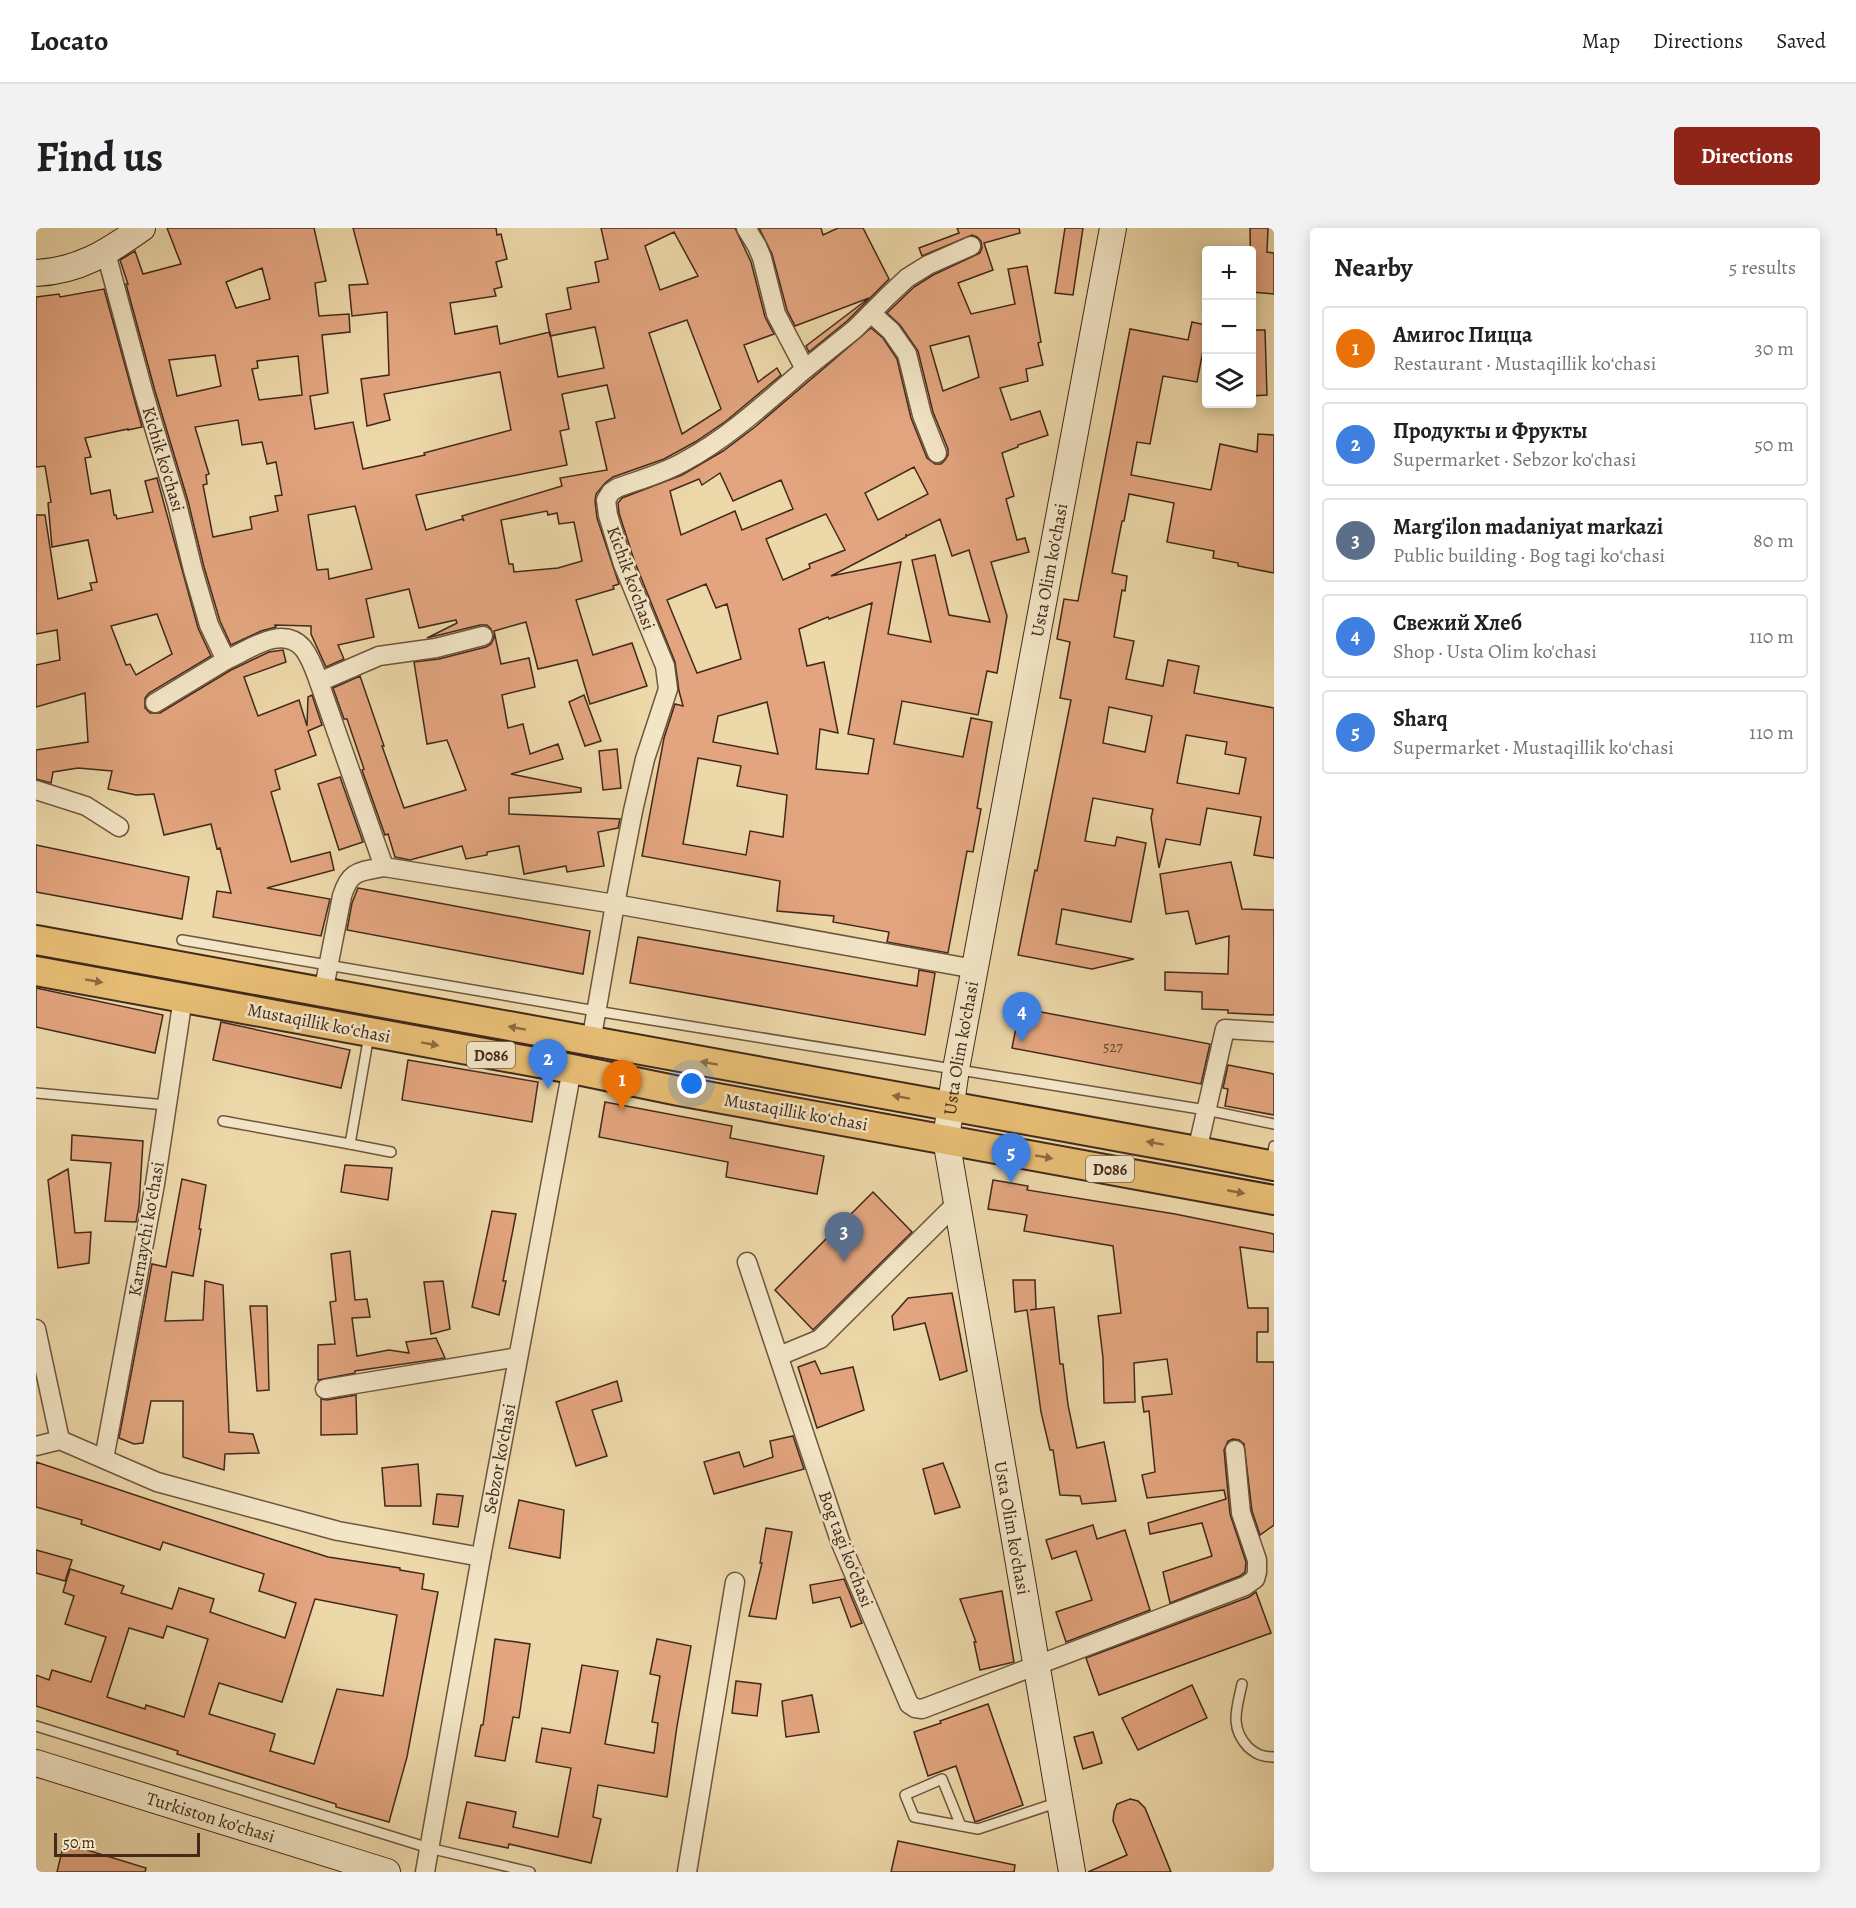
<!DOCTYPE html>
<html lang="en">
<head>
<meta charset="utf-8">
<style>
  :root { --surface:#fff; --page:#f2f2f2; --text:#202124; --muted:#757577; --line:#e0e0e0; --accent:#8f2418 }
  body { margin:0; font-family:Alegreya,serif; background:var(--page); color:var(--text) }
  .controls { position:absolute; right:18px; top:18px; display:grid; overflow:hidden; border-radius:6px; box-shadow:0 3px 15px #0003 }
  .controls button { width:54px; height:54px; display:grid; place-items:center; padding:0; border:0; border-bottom:2px solid var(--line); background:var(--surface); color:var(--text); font:30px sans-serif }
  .scale { position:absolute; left:18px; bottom:15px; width:146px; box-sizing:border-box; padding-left:6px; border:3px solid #42291a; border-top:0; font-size:16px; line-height:21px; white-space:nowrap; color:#42291a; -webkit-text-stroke:4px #f3e6c7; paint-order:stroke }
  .you { position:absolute; left:656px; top:856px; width:21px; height:21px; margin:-15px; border:4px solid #fff; border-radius:50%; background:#1a73e8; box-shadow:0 0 0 9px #1a73e833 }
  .badge { display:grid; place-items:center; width:39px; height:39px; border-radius:50%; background:var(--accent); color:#fff; font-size:20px; font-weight:700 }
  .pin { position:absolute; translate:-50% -50px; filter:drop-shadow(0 2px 3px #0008) }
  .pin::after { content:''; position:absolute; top:32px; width:21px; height:18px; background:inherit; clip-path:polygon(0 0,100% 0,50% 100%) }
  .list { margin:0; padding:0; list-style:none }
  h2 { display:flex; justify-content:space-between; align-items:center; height:78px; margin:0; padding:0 24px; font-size:26px }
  h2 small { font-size:20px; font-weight:400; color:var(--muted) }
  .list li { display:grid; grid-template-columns:39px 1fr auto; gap:18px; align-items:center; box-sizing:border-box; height:84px; margin:0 12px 12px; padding:0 12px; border:2px solid var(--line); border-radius:6px }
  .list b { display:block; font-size:22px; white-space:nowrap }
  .list p { margin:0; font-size:20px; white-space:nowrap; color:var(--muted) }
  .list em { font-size:20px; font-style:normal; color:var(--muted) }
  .icon { flex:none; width:33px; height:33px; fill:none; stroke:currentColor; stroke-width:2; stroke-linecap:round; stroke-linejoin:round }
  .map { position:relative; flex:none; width:1238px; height:1644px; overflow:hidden; border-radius:6px }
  header { display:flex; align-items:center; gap:36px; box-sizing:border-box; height:84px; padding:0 30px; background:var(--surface); border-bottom:2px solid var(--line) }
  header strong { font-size:28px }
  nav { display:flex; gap:33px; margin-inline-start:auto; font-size:21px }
  .intro { display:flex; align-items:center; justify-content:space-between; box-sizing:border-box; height:144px; padding:0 36px }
  h1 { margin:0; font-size:42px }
  .button { padding:15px 27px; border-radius:6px; background:var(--accent); color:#fff; font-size:21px; font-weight:700 }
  main { display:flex; gap:36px; padding:0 36px }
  aside { flex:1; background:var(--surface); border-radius:6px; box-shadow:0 3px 15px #0003 }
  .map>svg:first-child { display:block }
  .building { fill:#e3a57f; stroke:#42291a; stroke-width:1.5; fill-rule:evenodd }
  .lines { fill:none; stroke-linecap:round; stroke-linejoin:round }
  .lane-casing { stroke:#6d553e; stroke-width:12 }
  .street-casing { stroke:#6d553e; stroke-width:21 }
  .secondary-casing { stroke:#42291a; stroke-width:28 }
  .primary-casing { stroke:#42291a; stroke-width:32 }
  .lane { stroke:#f3e6c7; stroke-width:9 }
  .street { stroke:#f3e6c7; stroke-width:18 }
  .secondary { stroke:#f3e6c7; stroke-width:26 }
  .primary { stroke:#e6bc74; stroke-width:28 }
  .oneway { fill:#8c6b42 }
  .labels { text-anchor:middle; stroke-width:5; stroke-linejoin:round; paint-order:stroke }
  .number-label { font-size:15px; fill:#6a4833 }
  .shield { fill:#f3e6c7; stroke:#77624e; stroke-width:1.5 }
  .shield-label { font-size:16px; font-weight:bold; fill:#42291a }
  .street-label { font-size:18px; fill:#42291a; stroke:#f3e6c7 }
</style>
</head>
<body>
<header>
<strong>Locato</strong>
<nav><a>Map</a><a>Directions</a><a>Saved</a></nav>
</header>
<div class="intro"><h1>Find us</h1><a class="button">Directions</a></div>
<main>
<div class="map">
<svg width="1238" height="1644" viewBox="0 0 1238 1644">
  <rect width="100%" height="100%" fill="#edd8a9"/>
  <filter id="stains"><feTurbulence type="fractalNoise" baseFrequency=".00333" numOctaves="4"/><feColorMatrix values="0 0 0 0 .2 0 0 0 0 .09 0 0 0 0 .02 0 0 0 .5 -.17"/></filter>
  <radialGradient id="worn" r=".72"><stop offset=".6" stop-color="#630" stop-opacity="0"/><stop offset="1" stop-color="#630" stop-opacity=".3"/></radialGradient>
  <!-- building -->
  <g class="building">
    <path d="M131,0H278L290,53L279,55L283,88L313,86L314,104L286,107L292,165L274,168L279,201L317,194L327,241L389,227L388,225L475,202L464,144L348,166L354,192L331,198L325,151L353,147L351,84L316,88L313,57L332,56L317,0H460L461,7L465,6L471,31L460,34L466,59L458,61L460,68L414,75L419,106L461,98L464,116L514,104L522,149L568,140L559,99L514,108L510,86L535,81L531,60L563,54L559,34L572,31L565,0H699L715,34L729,89L738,106L708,117L722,154L741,140L745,147L690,193L659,214L628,231L577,249L569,255L560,266L559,273L561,290L583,356L577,358L578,361L540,372L557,427L596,415L611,458L554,476L541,432L502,441L490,394L458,403L465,436L493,430L499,459L466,467L472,500L487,496L494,526L522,516L527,531L475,546L545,560V564L473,570V586L584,591L582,600L562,604L568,638L531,644L530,638L488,646L483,618L451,624V627L430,631L426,618L374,632L359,629L352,606L349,607L326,542L328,541L311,491H308L297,460L324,448L348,518H346L368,580L430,562L411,512L391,516L378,434L403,431L450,419L455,416L458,410L455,401L451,397H444L391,410L421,395L420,392L383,400L373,361L330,371L338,409L302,417L308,431L290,439L275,406V398L239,397L240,399L225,403L195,417L184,393L168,339L152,273L119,163L90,56H92L84,32L99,23L107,46L145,36ZM638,4L662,48L624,62L609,18ZM226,40L234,71L200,80L190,54ZM651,92L685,181L646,206L613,105ZM179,127L185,158L141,168L133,132ZM262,128L266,167L223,172L216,141L222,140L221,133ZM571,157L579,190L560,194L571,242L524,250L526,258L426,288L428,293L426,291L390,302L380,267L531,237L524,203L533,201L526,166ZM202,192L206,217L226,214L231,236L240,234L246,267L239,268L242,283L214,289L216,301L177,309L167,257L171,256L170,247L173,246L159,199ZM319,278L336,341L293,351L292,341L281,342L272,287ZM511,283L512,287L521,285L523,296L538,294L546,333L522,340L478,344L477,336H473L465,292Z"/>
    <polygon points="723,0 785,0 787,7 802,0 827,0 853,51 811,93 773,124 770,118 833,70 759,98 751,82 736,26"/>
    <path d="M921,0H983L984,5L948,15L957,42L922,55L935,86L979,76L972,41L991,38L1005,114L1002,115L1007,137L990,141L992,153L964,160L975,192L1004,183L1012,207L982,217V219L966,225L978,268L970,271L981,312L989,310L993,324L955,334L971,388L961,445L951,443L942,487L866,473L858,516L927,529L935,490L956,494L941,580L945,581L937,624L931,623L912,725L851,714L853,704L797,694L798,688L741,683L744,653L606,628L628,510L639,476L647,478L643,463L639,434L598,332L583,285L582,275L586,270L646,247L687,223L719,199L835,100L847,110L861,131L875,190L891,230L899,236H905L909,232L912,227V221L897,184L882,123L864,97L851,85L878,59L897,47L944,25L946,20L945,13L941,9L936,7L886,28L883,20L923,5ZM933,108L943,149L907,163L894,118ZM878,239L892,266L842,292L829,265ZM684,245L697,273L745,252L757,281L706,302L699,283L645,307L634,263L663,251L666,257ZM790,286L809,322L773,336L774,340L747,352L730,311ZM904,291L916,328L933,322L954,394L913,387L899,327L876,332L895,414L852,406L865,334L795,348L870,309V306L871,308ZM670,356L680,380L691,376L705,431L661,445L631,372ZM836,375L812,506L838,511L832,546L780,541L784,501L802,505L788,434L771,438L763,401L792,389L793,391ZM731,474L742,526L677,514L682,488ZM662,530L705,538L701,558L751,567L747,609L714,603L710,627L647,616Z"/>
    <polygon points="1029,0 1047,0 1037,67 1019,65"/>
    <polygon points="1214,0 1232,0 1231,24 1238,25 1238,66 1215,64"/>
    <path d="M68,61L106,199L92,202V201L49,210L55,229L49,230L55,266L74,262L78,287H80L81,291L117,284L109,253L121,250L162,400L175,428L113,465L109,470V480L114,485H124L195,442L233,424L247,422L250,434L208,449L222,488L263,472L271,498L272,469L276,467L286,497L272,503L280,527L239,542L244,561L235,564L255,634L294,624L298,642L231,660L294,671L285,708L177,689L181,663L195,665L184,620L181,621L175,596L128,607L118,566L100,567L72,561L76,543L42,540L17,544L15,555L0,551V522L52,514L49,465L0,479V437L24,432L21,402L0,406V287H9L22,371L56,362L54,355L61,354L52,312L16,319L12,275L15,274L9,238L0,239V69L23,66L24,69ZM121,386L136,426L100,447L94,436L90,437L75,398Z"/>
    <path d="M1156,94L1170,97V107L1161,154L1127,148L1114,216L1101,214L1095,247L1175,262L1184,216L1221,224L1222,206L1238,207V345L1202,338V335L1177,330L1178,323L1131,314L1138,275L1093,266L1088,293H1086L1076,345L1091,348L1089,363L1086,362L1078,409L1098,413L1090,451L1127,458L1132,432L1163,438L1158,465L1238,480V630L1218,627L1225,589L1171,580L1164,617L1130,611L1123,640L1115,590L1117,581L1057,570L1049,613L1079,618L1081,609L1110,615L1095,694L1026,681L1020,716L1098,731L1056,741L982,727L999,642L1001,643L1035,472L1024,470L1034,414L1021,411L1028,371L1042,373L1094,101L1152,112ZM1073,479L1116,488L1109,524L1067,515ZM1150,507L1191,514L1189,526L1210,530L1203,566L1141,555Z"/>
    <polygon points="1215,102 1229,102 1231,167 1215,168"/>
    <polygon points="548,467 565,513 549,518 533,474"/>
    <polygon points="581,521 585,560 567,562 563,523"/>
    <polygon points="304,549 327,614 303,622 282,556"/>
    <polygon points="0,617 153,649 146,691 0,664"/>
    <polygon points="1195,634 1206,681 1238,682 1238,787 1192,785 1192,782 1166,781 1166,764 1129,762 1129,744 1192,746 1193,708 1160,716 1152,683 1130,686 1124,646"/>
    <polygon points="322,660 554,703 547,746 311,702 316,675"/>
    <polygon points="602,709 881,758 883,742 899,745 889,807 594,755"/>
    <polygon points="0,760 127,787 119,825 0,799"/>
    <polygon points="984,780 1174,816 1165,856 976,820"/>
    <polygon points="185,794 314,822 305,860 177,832"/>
    <polygon points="372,832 502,854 496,894 366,872"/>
    <polygon points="1192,837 1238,846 1238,887 1189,878 1192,861 1187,860"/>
    <polygon points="569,874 696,898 694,910 788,928 781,966 690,949 692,934 563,909"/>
    <polygon points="36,907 107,913 103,978 100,994 69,993 75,935 35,932"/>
    <polygon points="309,937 356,940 352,972 305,964"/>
    <polygon points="32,941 39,1005 55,1004 53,1035 22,1040 12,952"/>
    <polygon points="146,951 170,957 163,1001 165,1001 157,1048 136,1044 129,1093 167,1092 169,1053 187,1057 193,1204 217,1206 223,1225 189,1226 188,1242 147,1229 147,1173 115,1173 107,1215 98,1216 83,1210 116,1036 130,1039"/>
    <polygon points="957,952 992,958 991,962 1139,986 1238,1006 1238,1024 1204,1019 1212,1080 1232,1080 1232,1104 1221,1104 1221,1134 1238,1134 1238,1297 1224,1307 1216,1283 1208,1216 1203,1212 1197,1211 1192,1213 1188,1222 1194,1286 1210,1334 1209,1344 1204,1348 1134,1375 1127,1344 1176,1328 1166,1295 1114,1306 1112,1295 1190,1271 1188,1262 1111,1270 1106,1247 1119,1244 1113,1183 1108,1184 1106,1169 1136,1166 1131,1131 1098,1135 1099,1174 1068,1175 1067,1130 1062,1088 1085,1085 1077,1018 988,1003 991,987 952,981"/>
    <polygon points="837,964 876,1004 777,1102 739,1062"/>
    <polygon points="456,983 480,986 467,1053 470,1053 463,1087 436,1079"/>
    <polygon points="314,1023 319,1072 331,1071 334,1089 316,1090 321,1128 353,1122 373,1125 370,1114 400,1110 409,1130 319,1143 319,1145 282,1152 282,1117 299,1116 294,1074 300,1073 295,1026"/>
    <polygon points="977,1052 999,1052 1000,1081 994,1082 1018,1079 1024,1136 1027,1136 1032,1177 1041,1220 1068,1214 1080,1273 1046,1276 1044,1268 1024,1267 1017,1222 1014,1222 1005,1184 991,1082 979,1084"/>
    <polygon points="407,1053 414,1101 395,1106 388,1054"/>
    <polygon points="916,1065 931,1143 904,1152 889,1095 858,1102 856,1088 872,1070"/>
    <polygon points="214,1078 231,1078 233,1162 221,1163"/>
    <polygon points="779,1133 785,1146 817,1139 828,1182 781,1200 762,1139"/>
    <polygon points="581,1153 586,1173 556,1182 571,1228 540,1238 520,1174"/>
    <polygon points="320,1167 321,1206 285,1207 285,1171 291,1172"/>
    <polygon points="757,1208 768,1241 678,1266 668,1234 703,1224 708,1239 737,1229 734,1213"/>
    <path d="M0,1234L138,1280L292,1329L364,1340V1342L388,1346L386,1361L402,1364L371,1529L353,1594L300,1579V1576L141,1526L142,1523L0,1478V1447L13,1452L16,1442L55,1454L70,1409L29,1396L38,1368L27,1364L34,1341L88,1358L85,1365L136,1381L143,1360L178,1371L174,1384L249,1410L260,1375L223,1363L228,1346L127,1314L124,1322L45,1296L46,1292L0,1279ZM279,1371L361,1387L347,1468L301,1461L278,1536L234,1523L239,1506L173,1486L183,1455L246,1474ZM131,1398L172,1411L148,1489L110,1477L109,1481L71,1469L93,1400L127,1410Z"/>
    <polygon points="907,1235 924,1279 899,1286 887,1241"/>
    <polygon points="382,1236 385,1278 349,1278 346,1240"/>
    <polygon points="401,1266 427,1268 422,1299 397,1296"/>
    <polygon points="483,1272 528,1282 524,1330 473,1320"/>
    <polygon points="1057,1297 1061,1311 1089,1302 1114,1382 1030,1414 1020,1384 1056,1372 1040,1323 1016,1331 1010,1312"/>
    <polygon points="730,1300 756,1304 740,1391 713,1388 726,1335 724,1335"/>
    <polygon points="0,1322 36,1332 29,1353 0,1345"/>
    <polygon points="808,1351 826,1395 815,1399 804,1369 777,1375 774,1357"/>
    <polygon points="966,1363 978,1434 944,1442 938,1414 940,1414 924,1371"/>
    <polygon points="1220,1364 1235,1405 1063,1467 1050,1430 1213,1369"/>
    <polygon points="459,1411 494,1416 483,1490 477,1489 469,1533 439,1528 445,1497 447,1497"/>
    <polygon points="621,1411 655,1418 641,1498 631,1569 562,1557 557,1589 565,1591 555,1635 473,1616 472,1620 423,1610 431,1574 480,1584 477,1599 522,1609 535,1540 500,1534 506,1500 534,1505 546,1437 582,1443 569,1516 618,1525 622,1495 616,1494 624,1448 614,1446"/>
    <polygon points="700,1453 725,1456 721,1488 696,1485"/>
    <polygon points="1156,1457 1171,1490 1102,1522 1086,1490"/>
    <polygon points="776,1467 783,1504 750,1509 746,1473"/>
    <polygon points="952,1476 987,1577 939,1594 920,1538 892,1548 878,1504 905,1495 904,1493"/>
    <polygon points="1057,1504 1066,1535 1047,1541 1038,1509"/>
    <polygon points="1094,1571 1102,1573 1109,1580 1135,1644 1052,1644 1091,1627 1077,1593 1078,1584 1081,1576"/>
    <polygon points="862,1613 979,1637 978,1644 855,1644"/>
    <polygon points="28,1615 110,1640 109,1644 21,1644"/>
  </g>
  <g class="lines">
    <!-- lane casing -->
    <g class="lane-casing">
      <g id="lane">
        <polyline points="146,712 560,783 1170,882 1238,896"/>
        <polyline points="0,865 130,877"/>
        <polyline points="187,893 314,916 333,807"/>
        <polyline points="314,916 355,924"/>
        <polyline points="1235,935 1238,918"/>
        <path d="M1206,1456C1201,1480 1193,1499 1212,1519C1221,1527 1227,1529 1238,1529"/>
        <polyline points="0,1498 393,1620 494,1644"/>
        <polyline points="925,1598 906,1551 869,1567 878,1589 942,1601 1023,1574"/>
      </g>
    </g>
    <!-- street casing -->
    <g class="street-casing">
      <g id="street">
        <path id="s1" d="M70,25L108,166L141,276L157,342L173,397L190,432C213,422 246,396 267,420C275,430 279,443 283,454L348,639C323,644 314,642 306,668L287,765"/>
        <polyline points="835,85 855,103 871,126 886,187 901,225"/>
        <polyline points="769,141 819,101 852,68 871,50 892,37 935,18"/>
        <polyline points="283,454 343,428 400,420 447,408"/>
        <polyline points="119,475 190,432"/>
        <polyline points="0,562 50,578 83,599"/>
        <polyline points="348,639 579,676 939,741"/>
        <path d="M555,814L579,676L597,583L609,531L632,461L629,438L587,336L572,287L570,272L575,264L581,260C603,252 629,245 649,233C692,210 733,172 769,141L740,86L726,30L721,18L710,0"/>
        <polyline points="1161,923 1189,801 1238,804"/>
        <polyline points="711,1034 804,1313 873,1476 879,1480 886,1481 1209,1358 1219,1351 1221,1344 1221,1332 1205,1285 1199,1222"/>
        <polyline points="0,1101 24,1212"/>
        <polyline points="743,1128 784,1111 920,976"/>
        <polyline points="289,1161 482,1129"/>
        <polyline points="0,1218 24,1212 121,1254 302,1303 445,1329"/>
        <polyline points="68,1231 119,956 147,770"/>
        <path id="s2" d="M389,1644L445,1329L536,841"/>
        <polyline points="651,1644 699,1354"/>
      </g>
    </g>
    <!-- secondary casing -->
    <g class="secondary-casing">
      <g id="secondary">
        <path d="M0,45C43,43 72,24 106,0"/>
        <path id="s3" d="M0,1535L351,1644"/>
        <path id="s4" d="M1036,1644L910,911L920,841L1077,0"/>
      </g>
    </g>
    <!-- primary casing -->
    <g class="primary-casing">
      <g id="primary">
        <polyline points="0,712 1161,923 1238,938"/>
        <polyline points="0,743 536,841 643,863 1238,972"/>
      </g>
    </g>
    <!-- lane -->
    <use href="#lane" class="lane"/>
    <!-- street -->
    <use href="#street" class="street"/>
    <!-- secondary -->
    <use href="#secondary" class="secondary"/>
    <!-- primary -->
    <use href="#primary" class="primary"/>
  </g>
  <!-- one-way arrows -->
  <defs><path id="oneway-solid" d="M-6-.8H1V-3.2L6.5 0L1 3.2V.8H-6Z" transform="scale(1.5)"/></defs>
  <g class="oneway">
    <use href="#oneway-solid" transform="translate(58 753) rotate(10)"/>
    <use href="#oneway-solid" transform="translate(481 800) rotate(-170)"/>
    <use href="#oneway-solid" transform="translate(394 816) rotate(10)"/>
    <use href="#oneway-solid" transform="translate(673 835) rotate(-170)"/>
    <use href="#oneway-solid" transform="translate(865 869) rotate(-170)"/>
    <use href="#oneway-solid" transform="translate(1119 915) rotate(-170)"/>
    <use href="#oneway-solid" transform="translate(1008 929) rotate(10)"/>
    <use href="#oneway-solid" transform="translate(1200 964) rotate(11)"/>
  </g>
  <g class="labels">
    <!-- number labels -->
    <g class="number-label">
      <text x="1077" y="824">527</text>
    </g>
    <!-- shield labels -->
    <g class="shield">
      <rect x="431" y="814" width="48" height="26" rx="4.5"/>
      <rect x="1050" y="928" width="48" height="26" rx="4.5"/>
    </g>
    <g class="shield-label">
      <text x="455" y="833">D086</text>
      <text x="1074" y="947">D086</text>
    </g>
    <!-- street labels -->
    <g class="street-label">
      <text dy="6" stroke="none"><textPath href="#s1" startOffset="214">Kichik ko'chasi</textPath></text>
      <text dy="6" stroke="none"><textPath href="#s4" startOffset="1322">Usta Olim ko'chasi</textPath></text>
      <text transform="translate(595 350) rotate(70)" y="6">Kichik ko'chasi</text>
      <text transform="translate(283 795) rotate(11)" y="6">Mustaqillik koʻchasi</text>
      <text dy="6" stroke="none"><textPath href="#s4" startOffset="836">Usta Olim ko'chasi</textPath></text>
      <text transform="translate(760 884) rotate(10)" y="6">Mustaqillik koʻchasi</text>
      <text transform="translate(110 1001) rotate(-80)" y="6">Karnaychi koʻchasi</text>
      <text dy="6" stroke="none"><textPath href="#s2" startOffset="420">Sebzor ko'chasi</textPath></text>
      <text transform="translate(976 1300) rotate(80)" y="6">Usta Olim ko'chasi</text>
      <text transform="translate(810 1321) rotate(69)" y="6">Bog tagi koʻchasi</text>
      <text dy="6" stroke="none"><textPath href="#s3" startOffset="183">Turkiston ko’chasi</textPath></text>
    </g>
  </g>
  <rect width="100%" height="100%" filter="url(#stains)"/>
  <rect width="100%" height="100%" fill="url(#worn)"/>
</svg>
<div class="controls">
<button>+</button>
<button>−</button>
<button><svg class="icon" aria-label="layers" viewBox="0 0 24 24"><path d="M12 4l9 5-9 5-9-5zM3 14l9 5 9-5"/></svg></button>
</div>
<div class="scale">50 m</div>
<div class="you"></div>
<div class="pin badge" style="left:586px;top:882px;background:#e8710a">1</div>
<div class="pin badge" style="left:512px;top:861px;background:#3f7fe0">2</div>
<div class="pin badge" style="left:808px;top:1034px;background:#5c6f8a">3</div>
<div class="pin badge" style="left:986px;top:814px;background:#3f7fe0">4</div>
<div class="pin badge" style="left:975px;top:955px;background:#3f7fe0">5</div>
</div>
<aside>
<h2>Nearby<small>5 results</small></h2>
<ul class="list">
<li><span class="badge" style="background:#e8710a">1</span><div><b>Амигос Пицца</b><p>Restaurant · Mustaqillik koʻchasi</p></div><em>30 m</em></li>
<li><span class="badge" style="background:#3f7fe0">2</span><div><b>Продукты и Фрукты</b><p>Supermarket · Sebzor ko'chasi</p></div><em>50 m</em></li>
<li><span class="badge" style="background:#5c6f8a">3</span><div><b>Marg'ilon madaniyat markazi</b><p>Public building · Bog tagi koʻchasi</p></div><em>80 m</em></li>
<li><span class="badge" style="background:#3f7fe0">4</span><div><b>Свежий Хлеб</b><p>Shop · Usta Olim ko'chasi</p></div><em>110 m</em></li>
<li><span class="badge" style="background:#3f7fe0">5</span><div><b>Sharq</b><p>Supermarket · Mustaqillik koʻchasi</p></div><em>110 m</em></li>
</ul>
</aside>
</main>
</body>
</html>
